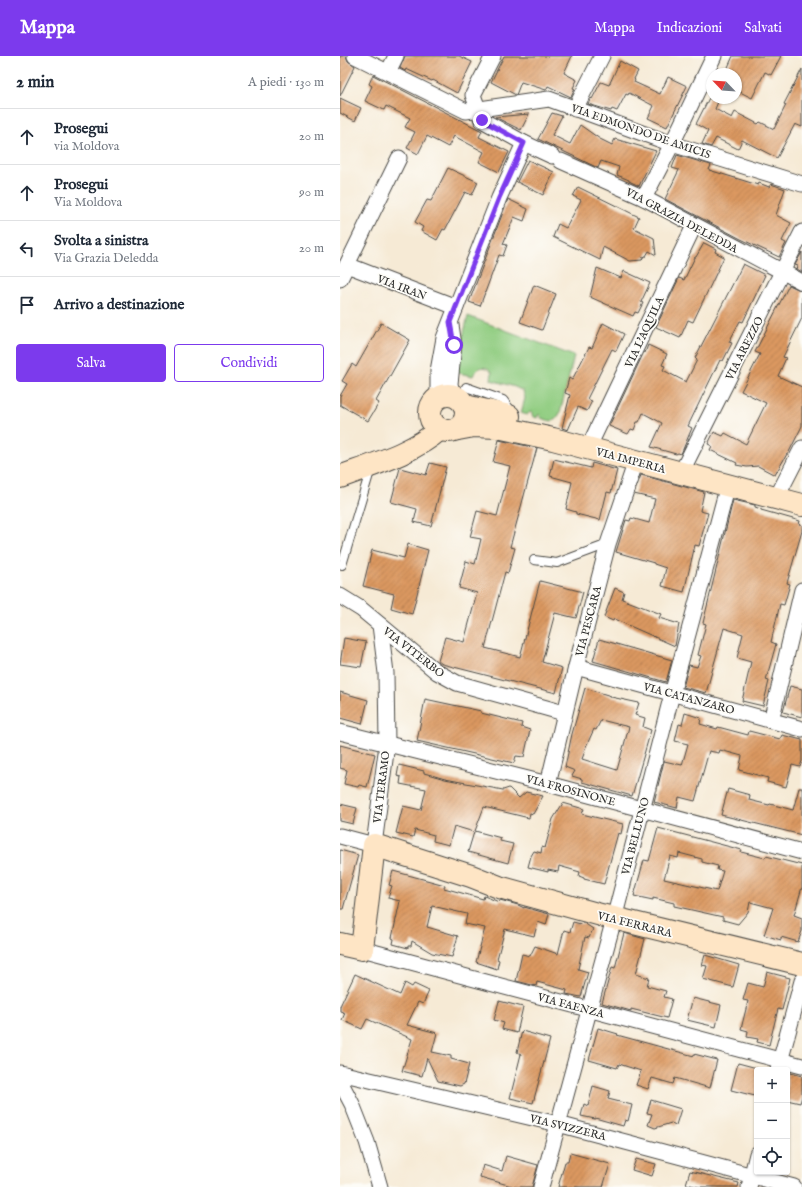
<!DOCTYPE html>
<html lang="it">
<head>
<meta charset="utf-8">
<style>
  :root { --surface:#fff; --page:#f2f2f3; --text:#1f2937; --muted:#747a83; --line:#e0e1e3; --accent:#7c3aed }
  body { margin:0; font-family:"IM FELL English",serif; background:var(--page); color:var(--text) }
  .controls { position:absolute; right:12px; bottom:12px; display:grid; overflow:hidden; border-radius:4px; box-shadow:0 1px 3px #0004 }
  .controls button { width:36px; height:36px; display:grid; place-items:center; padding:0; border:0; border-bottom:1px solid var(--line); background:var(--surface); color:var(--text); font:20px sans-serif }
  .compass { position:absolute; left:366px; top:12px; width:36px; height:36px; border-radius:50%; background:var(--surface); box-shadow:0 1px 3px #0004; rotate:295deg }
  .stop { position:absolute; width:12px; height:12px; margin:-9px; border:3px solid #7c3aed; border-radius:50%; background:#fff }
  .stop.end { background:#7c3aed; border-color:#fff; box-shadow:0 1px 4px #0008 }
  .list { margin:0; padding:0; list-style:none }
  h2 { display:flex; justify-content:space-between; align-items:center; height:52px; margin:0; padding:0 16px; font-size:17px }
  h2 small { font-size:13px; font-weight:400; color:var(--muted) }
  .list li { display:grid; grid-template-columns:26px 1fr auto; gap:12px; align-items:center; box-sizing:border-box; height:56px; padding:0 16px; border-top:1px solid var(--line) }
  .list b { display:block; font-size:15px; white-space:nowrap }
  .list p { margin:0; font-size:13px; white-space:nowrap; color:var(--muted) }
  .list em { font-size:13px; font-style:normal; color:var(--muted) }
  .actions { display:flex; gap:8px; padding:12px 16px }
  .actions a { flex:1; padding:9px 0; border:1px solid var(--accent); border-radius:4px; text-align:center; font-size:14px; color:var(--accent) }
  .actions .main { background:var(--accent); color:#fff }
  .icon { flex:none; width:22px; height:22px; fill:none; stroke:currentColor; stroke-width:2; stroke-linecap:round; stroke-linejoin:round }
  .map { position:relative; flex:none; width:462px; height:1131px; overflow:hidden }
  header { display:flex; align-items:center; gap:24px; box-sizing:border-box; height:56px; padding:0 20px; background:var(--accent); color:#fff }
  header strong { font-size:19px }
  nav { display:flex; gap:22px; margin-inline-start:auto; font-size:14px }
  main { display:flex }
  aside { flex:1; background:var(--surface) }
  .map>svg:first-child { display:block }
  .green { fill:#92cd82; stroke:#5e7c56 }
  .building { fill:url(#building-hatch); fill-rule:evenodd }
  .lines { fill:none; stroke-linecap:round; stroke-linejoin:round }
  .lane-casing { stroke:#494844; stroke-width:10 }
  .street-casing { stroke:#494844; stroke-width:17 }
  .secondary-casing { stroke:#494844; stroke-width:24 }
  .lane { stroke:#fff; stroke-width:8 }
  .street { stroke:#fff; stroke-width:15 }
  .secondary { stroke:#fee5c5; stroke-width:22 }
  .route { stroke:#7c3aed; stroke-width:5 }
  .labels { text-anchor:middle; stroke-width:3.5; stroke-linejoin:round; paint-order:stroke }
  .street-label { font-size:11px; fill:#2b2b2b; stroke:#fdfcf7 }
</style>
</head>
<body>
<header>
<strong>Mappa</strong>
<nav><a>Mappa</a><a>Indicazioni</a><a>Salvati</a></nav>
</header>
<main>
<aside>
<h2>2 min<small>A piedi · 130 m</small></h2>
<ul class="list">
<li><svg class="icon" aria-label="ahead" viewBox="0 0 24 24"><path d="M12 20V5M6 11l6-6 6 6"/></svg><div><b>Prosegui</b><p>via Moldova</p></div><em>20 m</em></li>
<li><svg class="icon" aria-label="ahead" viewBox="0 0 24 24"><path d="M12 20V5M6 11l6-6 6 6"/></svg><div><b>Prosegui</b><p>Via Moldova</p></div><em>90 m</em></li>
<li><svg class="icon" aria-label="left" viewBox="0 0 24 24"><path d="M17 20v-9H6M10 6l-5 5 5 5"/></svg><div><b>Svolta a sinistra</b><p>Via Grazia Deledda</p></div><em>20 m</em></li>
<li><svg class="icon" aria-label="arrive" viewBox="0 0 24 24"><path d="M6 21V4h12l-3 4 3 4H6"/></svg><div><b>Arrivo a destinazione</b></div></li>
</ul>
<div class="actions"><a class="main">Salva</a><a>Condividi</a></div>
</aside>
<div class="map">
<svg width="462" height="1131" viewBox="0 0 462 1131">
  <defs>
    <pattern id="building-hatch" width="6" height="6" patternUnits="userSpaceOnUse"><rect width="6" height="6" fill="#db9860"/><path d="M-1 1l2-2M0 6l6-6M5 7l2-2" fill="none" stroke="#b27c4f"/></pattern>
  </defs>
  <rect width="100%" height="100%" fill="#fdfcf7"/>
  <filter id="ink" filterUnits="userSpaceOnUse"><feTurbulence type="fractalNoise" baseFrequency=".025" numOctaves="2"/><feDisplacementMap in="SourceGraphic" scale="8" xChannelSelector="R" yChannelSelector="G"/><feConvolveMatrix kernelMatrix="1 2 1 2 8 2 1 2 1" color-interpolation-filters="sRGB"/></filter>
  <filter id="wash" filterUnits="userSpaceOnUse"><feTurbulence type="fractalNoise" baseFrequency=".012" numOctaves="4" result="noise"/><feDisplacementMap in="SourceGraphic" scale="16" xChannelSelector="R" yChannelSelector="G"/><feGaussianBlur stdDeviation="0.9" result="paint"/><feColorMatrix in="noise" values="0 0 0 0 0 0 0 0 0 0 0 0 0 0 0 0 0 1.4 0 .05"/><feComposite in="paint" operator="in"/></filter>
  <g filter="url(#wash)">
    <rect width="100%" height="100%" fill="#f6ead5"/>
    <!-- green -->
    <path class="green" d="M128,260L234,300L220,357C214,368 211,365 201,362L200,359H198L197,362L192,360V357L190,356L187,359L181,357L185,342L183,335L175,331L151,324L152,316C145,308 137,311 133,320L114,316Z"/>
    <g id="blocks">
      <!-- building -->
      <g class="building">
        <polygon points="0,0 6,0 8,5 15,10 0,40"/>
        <polygon points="65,0 119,0 132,6 117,37 93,24 92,25 66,13 65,15 60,12"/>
        <polygon points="164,0 232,0 224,17 237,24 233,32 235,33 231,41 208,30 206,34 181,26 176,39 151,26"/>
        <polygon points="393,0 441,0 431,19 425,16 412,42 396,34 396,18 385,18"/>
        <polygon points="280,5 298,15 294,23 295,24 294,26 320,38 328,21 347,30 327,71 308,62 314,50 289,37 288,39 286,38 277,55 272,53 271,55 248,48 251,42 252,43 261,26 269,29"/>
        <polygon points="462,13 462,71 455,68 437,102 402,84 398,93 376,82 371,91 362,88 368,75 356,68 369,42 378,46 375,53 392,62 395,56 418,68 420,66 434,73 446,49 444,48"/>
        <polygon points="33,19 142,75 139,81 169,96 159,116 139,106 144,96 114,80 108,91 87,80 78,98 67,92 75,76 65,71 70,62 46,50 44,54 25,45 32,30 29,28"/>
        <polygon points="0,42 21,52 15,65 0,57"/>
        <polygon points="212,57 222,60 212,79 230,88 240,69 260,83 272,89 275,83 316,95 299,130 289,125 289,124 277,119 279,111 261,105 258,112 198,83"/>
        <polygon points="189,58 181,74 155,61"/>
        <polygon points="337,99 371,109 369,114 418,129 419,127 429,131 431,128 445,133 436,159 451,167 442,185 446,187 439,201 401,183 325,143 339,114 332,112"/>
        <polygon points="188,104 214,116 203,139 177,126"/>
        <polygon points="108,112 138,126 132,139 125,136 105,174 103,173 97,184 81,175 83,171 75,166 87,144 91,145"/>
        <polygon points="238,131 299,161 294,172 314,182 316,199 309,195 306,200 303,201 302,204 290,205 263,191 260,204 213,181 218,168 226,172 241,144 233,140"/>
        <polygon points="168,143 188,153 184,165 174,161 163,188 167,189 163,200 159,199 140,250 129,246"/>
        <polygon points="364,187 376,193 375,196 384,201 353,266 348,264 340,282 316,271 339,222 344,224 355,201 356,201"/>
        <polygon points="462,196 462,216 457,213 458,210 455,209"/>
        <polygon points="403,208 425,219 403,266 400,265 389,286 392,287 383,305 380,304 361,343 348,370 352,372 341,398 338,397 336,398 311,391 322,367 303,357 299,366 297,366 294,374 291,373 288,378 269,370 304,296 305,297 308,289 327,298 322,309 325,310 323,314 346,326 357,304 355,302"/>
        <polygon points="257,212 281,222 284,215 310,227 301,246 303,247 298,257 295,256 293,260 250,241"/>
        <polygon points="194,229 216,238 202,274 180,266"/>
        <polygon points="449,229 462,235 462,262 443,301 446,302 438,320 462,331 462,370 448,398 447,398 435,419 418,410 407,411 396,409 397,407 370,394 372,390 368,388 374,376 383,380 385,377 406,388 426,347 401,335 420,298 415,296"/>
        <polygon points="41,267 70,284 36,345 39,347 28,365 0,349 0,340 7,328 2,325 12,308 16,311"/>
        <polygon points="263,267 284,278 276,295 272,293 247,343 252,345 247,355 238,351 228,374 222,372 230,339 225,337 229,322 232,324 249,291 252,292"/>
        <polygon points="159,384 197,392 170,491 175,492 168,517 165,516 145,592 180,601 200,525 243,536 236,562 215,557 202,606 222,612 216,637 102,608 98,605 105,581 124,586 137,537 119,532 126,505 135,508 141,483 130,481 137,455 157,460 170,410 153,406"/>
        <polygon points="214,403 251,412 252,407 277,414 271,437 267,436 260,464 236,458 236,456 226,453 232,426 210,420"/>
        <polygon points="90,407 106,411 91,470 74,466 77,453 51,446 60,412 86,419"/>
        <polygon points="301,419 364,436 360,455 368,457 359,490 355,489 344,536 322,530 326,512 314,508 314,507 276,496 286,464 290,465 291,462 309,467 315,443 294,438"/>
        <polygon points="393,444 415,449 415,451 421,453 421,454 460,465 459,468 462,469 462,475 447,527 450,528 444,549 440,548 431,586 436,588 426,624 429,625 423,650 402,645 411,606 397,602 403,578 384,572 366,637 343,631 349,609 357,611 361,600 358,599 366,568 363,567"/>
        <polygon points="68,488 88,494 72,558 51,552 54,538 23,530 32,494 64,502"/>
        <polygon points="275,532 284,536 282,543 321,558 319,562 339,568 335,590 274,563 273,565 264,561"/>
        <polygon points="4,582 26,586 21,611 0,608"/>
        <polygon points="259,583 332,604 326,626 253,605"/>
        <polygon points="450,630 462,633 462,661 443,656"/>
        <path d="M245,632L271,640V641L299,647L295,659L305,662L303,671L311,674L292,740L242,726V723L232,720L235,715L225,711L232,678ZM261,664L289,671L277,714L242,703L245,695H244L254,673L256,674Z"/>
        <polygon points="0,636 28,644 22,668 0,662"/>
        <polygon points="85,643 141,655 141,657 182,667 181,671 190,674 184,701 176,700 174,707 77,685"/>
        <polygon points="345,657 361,662 360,668 377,673 378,671 408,679 409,675 440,683 442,679 462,684 462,705 460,711 452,709 446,731 427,726 428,722 399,714 402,700 380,694 379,697 369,695 355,745 339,741 337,752 314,746 324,705 342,709 348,688 335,685 339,668 342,669"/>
        <polygon points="0,689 35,698 27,731 19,729 18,731 4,728 7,714 0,712"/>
        <polygon points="59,709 84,715 84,717 105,723 163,734 169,732 179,742 186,736 203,740 193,758 190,757 189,762 144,751 135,775 161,782 160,785 173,788 168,807 128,796 134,776 114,770 109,789 93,785 94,779 75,774 73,781 56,777 63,750 81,754 86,733 60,728 61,721 57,720"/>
        <polygon points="459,732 462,732 462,779 381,759 388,733 410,739 409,744 429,749 430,748 453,754"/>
        <polygon points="223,747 244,753 242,758 283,768 281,778 278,777 264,828 244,823 244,822 239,820 240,816 219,810 218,816 208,814 208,816 188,811 191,800 194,795 201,797 202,791 205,792 213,763"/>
        <polygon points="0,748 17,752 13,768 0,765"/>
        <path d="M318,772L402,794L401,796L425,802L426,800L462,809V831L454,859L462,862V875L458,886L441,881V884L424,879L433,852L410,846L408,856L398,868L383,864V861L334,850V847L313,842V844L294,840L304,804L309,805ZM339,797L362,803V806L378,810L377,814L383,815L377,835L324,823L330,800L338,802Z"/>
        <polygon points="0,794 18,799 3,853 0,853"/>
        <polygon points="53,815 105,829 104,832 143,843 144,840 159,846 160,844 178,849 184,852 184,851 209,858 206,869 198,866 194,880 165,873 157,903 159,904 157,913 136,906 145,872 125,868 127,858 92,850 87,871 118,880 112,901 92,897 72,885 71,890 68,890 68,892 53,888 54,883 52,882 60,845 48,842 52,830 49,829"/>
        <polygon points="233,866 241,868 242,867 244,867 253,873 249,882 245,881 238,913 248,916 241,941 226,938 227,934 197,926 196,930 176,925 182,898 190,900 195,890 218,898 224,874 230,876"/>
        <polygon points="284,877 305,883 296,918 309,922 307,930 326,935 324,941 332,943 327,962 291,953 291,955 262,947 272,911 275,912"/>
        <polygon points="365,899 399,909 393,931 363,923 367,910 362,909"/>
        <polygon points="427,916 450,922 442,954 438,953 429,989 417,986 418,983 407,981 408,975 401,973 408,945 403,944 408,927 423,931"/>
        <polygon points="15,918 60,939 65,927 72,931 74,928 89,935 83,948 78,946 67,969 97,977 92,996 111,1000 111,1003 129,1008 124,1028 120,1030 98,1025 87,1002 82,1020 62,1015 72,983 27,963 22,973 2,964 5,957 0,955 0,950"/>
        <polygon points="353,942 381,949 376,971 347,964"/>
        <polygon points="159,945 183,951 177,977 162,973 164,967 154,964"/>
        <polygon points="258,972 278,978 277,979 354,1000 354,998 377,1004 370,1032 335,1022 333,1028 312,1022 308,1033 296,1029 301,1015 279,1008 277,1012 249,1004"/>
        <polygon points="182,975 210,983 193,1047 170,1042 181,998 177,996"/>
        <polygon points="398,1007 417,1012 417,1034 415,1040 391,1034"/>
        <polygon points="447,1016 462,1020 462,1040 460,1047 447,1044"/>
        <polygon points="253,1030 270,1035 268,1043 292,1049 288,1065 285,1064 283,1070 255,1062 255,1063 241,1060 244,1048 248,1050"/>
        <polygon points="311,1044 341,1053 336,1069 331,1067 315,1072 308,1069 312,1058 307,1057"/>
        <polygon points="230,1097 270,1108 263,1131 218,1131 225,1106 228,1106"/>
        <polygon points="166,1100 198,1109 192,1131 175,1131 140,1121 143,1109 162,1115"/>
        <polygon points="296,1103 316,1108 312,1120 292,1114"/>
        <polygon points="350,1115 399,1127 398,1131 359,1131 346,1128"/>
      </g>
    </g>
  </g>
  <g filter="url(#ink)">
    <use href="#blocks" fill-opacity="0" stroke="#494844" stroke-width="1"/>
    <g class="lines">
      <!-- lane casing -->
      <g class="lane-casing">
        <g id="lane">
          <polyline points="126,331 163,344 169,352 169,357"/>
          <polyline points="194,504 217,507 268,488"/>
          <polyline points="2,509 31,412"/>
        </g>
      </g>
      <!-- street casing -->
      <g class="street-casing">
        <g id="street">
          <polyline points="15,0 126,55 209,43 332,88 462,128"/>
          <polyline points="153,0 133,39 142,64 184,87 212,100"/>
          <polyline points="48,16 56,0"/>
          <polyline points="235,53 262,0"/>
          <polyline points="221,105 304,142 462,226"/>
          <polyline points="304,142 332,88 374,0"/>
          <polyline points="7,209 116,251"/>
          <polyline points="0,223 59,102"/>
          <polyline points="111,269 114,289 110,328 113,340"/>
          <polyline points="98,343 98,315 104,282 159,142 184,87"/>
          <polyline points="253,382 354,170"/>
          <polyline points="346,407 462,176"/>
          <polyline points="441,433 462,392"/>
          <polyline points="0,540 21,553 97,616 117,627 224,657"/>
          <polyline points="236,611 462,673"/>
          <polyline points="431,665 462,534"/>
          <polyline points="0,676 208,728 462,796"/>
          <polyline points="208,728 236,611 268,488 296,405"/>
          <polyline points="0,780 34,789 47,688 46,617 40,569"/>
          <polyline points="22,893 462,1010"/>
          <polyline points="438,1013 462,925"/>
          <polyline points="0,1017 218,1068 454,1131"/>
          <polyline points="4,1018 2,1029 12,1048 27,1086 40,1131"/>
          <polyline points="201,1131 274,863 332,638 388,429"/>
          <polyline points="409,1131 417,1098"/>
        </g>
      </g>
      <!-- secondary casing -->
      <g class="secondary-casing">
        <g id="secondary">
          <circle cx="108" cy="357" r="18"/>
          <polyline points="125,350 169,360"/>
          <polyline points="118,373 134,370 157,371 213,383 462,449"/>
          <path d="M0,421C32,409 75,396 100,373"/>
          <polyline points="0,888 22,893 34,789 131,820 159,831 261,859 462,908"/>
        </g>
      </g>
      <!-- lane -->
      <use href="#lane" class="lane"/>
      <!-- street -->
      <use href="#street" class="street"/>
      <!-- secondary -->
      <use href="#secondary" class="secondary"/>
    </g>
  </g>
  <g class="lines" filter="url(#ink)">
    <!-- route -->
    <polyline class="route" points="114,289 110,266 159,142 184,87 142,64"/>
  </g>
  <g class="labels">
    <!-- street labels -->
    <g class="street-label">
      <text transform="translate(301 75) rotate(19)" y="4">VIA EDMONDO DE AMICIS</text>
      <text transform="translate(342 164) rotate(28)" y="4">VIA GRAZIA DELEDDA</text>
      <text transform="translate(62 231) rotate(21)" y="4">VIA IRAN</text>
      <text transform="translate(304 276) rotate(-65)" y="4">VIA L'AQUILA</text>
      <text transform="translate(404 292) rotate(-63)" y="4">VIA AREZZO</text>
      <text transform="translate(291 404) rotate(15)" y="4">VIA IMPERIA</text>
      <text transform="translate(248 565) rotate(-75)" y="4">VIA PESCARA</text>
      <text transform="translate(74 596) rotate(38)" y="4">VIA VITERBO</text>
      <text transform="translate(349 642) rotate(15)" y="4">VIA CATANZARO</text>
      <text transform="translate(41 731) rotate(-83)" y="4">VIA TERAMO</text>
      <text transform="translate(231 734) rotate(15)" y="4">VIA FROSINONE</text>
      <text transform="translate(295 780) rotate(-75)" y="4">VIA BELLUNO</text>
      <text transform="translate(295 868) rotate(14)" y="4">VIA FERRARA</text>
      <text transform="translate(231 949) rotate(15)" y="4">VIA FAENZA</text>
      <text transform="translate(228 1071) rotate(14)" y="4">VIA SVIZZERA</text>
    </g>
  </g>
</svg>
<div class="controls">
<button>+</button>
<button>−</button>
<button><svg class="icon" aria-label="locate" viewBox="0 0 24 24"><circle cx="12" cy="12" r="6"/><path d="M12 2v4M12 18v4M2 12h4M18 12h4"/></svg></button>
</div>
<svg class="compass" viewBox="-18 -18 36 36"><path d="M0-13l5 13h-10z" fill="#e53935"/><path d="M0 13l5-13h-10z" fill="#747a83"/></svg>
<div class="stop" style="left:114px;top:289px"></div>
<div class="stop end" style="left:142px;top:64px"></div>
</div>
</main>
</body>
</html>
